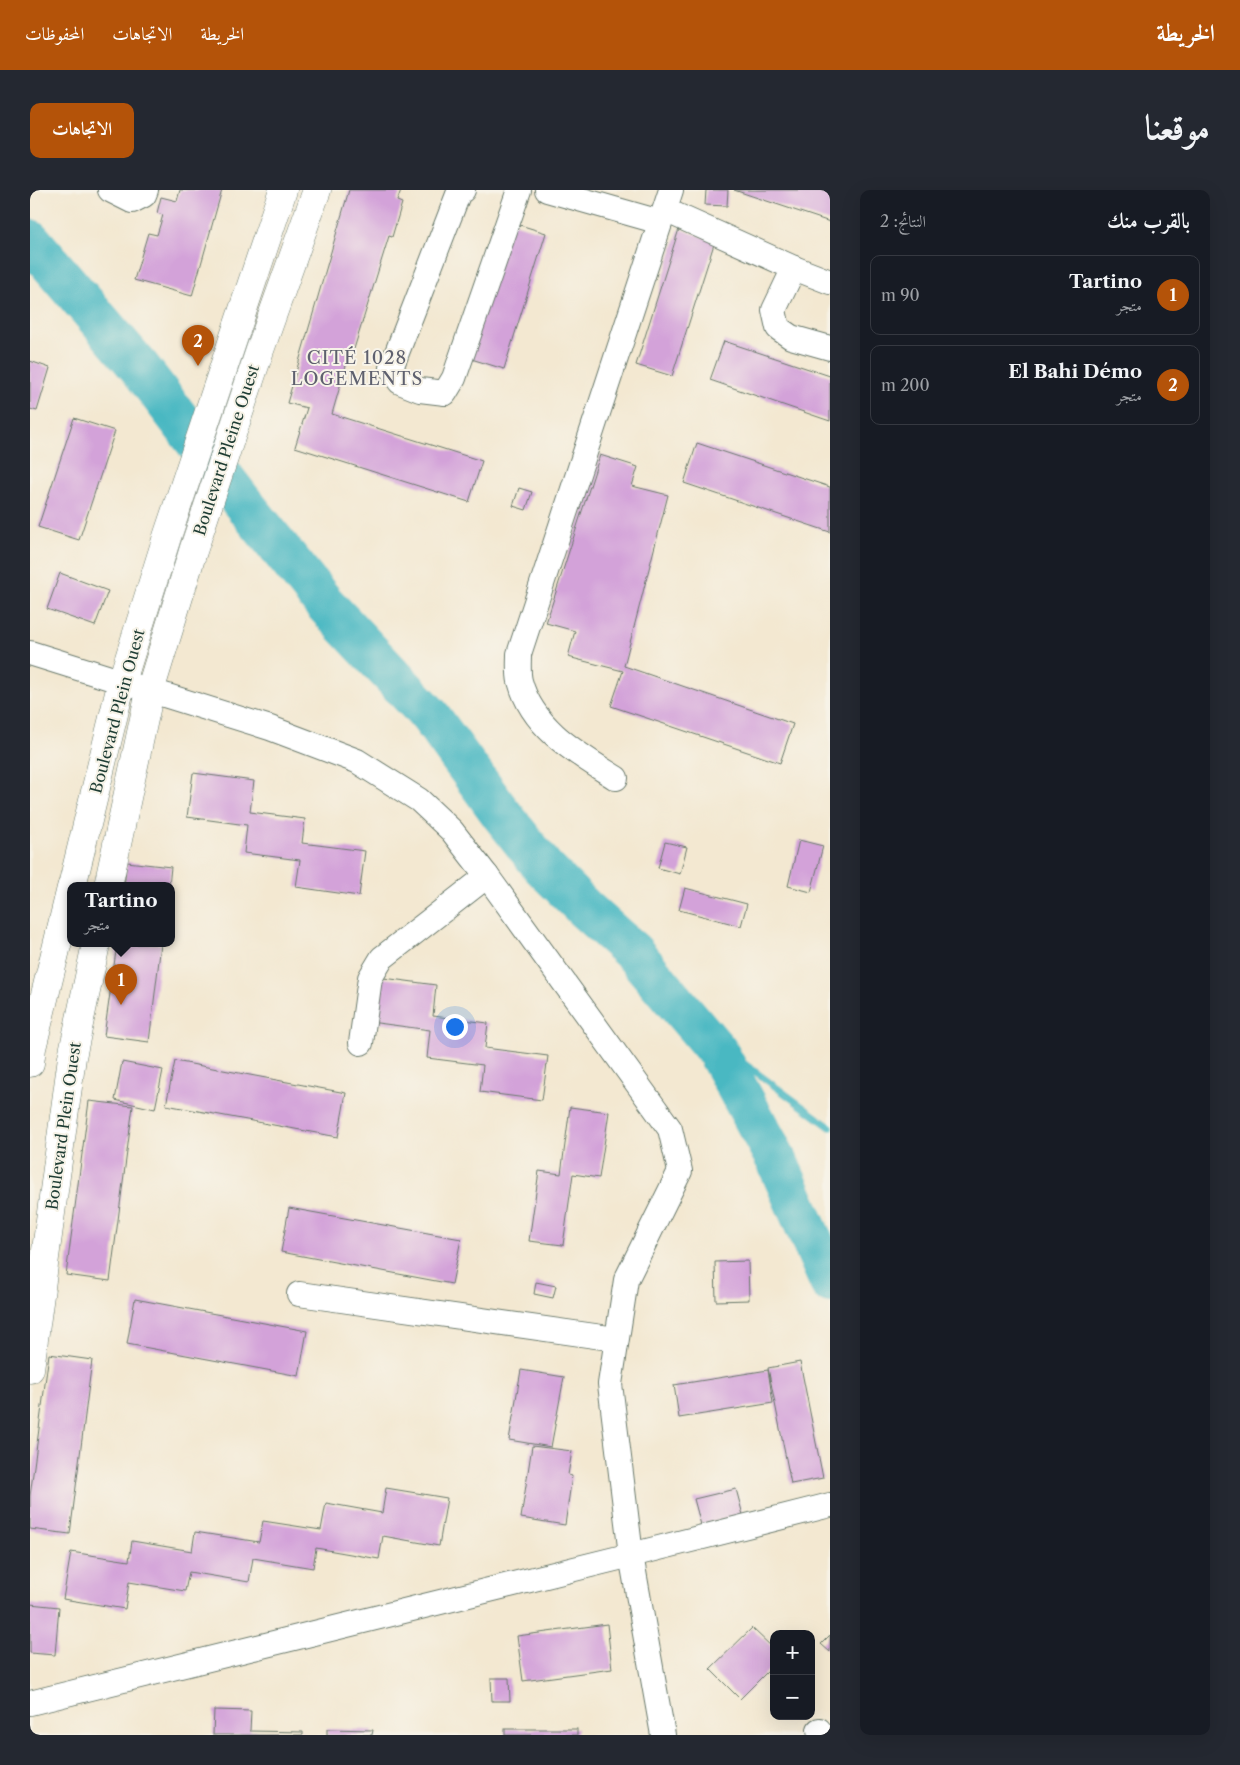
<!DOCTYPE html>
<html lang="ar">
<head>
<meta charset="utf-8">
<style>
  :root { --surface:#171b24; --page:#242831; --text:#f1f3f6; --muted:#9ea1a6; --line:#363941; --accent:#b45309 }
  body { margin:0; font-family:"Libre Caslon Text",Amiri,serif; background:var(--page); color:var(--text); direction:rtl }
  .controls { position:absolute; right:15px; bottom:15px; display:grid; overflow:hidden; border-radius:10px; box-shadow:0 5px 20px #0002 }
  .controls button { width:45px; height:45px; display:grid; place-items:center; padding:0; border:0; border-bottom:1px solid var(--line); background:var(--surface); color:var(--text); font:25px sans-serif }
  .you { position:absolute; left:424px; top:836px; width:18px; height:18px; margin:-12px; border:4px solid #fff; border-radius:50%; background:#1a73e8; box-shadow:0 0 0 8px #1a73e833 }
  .badge { display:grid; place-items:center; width:32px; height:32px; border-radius:50%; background:var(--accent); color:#fff; font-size:16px; font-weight:700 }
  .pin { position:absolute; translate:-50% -41px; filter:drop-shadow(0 1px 2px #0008) }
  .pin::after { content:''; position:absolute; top:26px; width:18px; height:15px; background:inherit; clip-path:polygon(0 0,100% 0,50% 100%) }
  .popup { position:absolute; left:37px; top:692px; width:108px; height:65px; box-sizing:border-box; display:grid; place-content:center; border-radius:10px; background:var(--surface); filter:drop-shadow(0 1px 4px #0005); font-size:16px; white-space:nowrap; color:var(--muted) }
  .popup b { font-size:19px; color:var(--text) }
  .popup::after { content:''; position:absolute; left:50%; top:100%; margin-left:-10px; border:10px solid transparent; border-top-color:var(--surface) }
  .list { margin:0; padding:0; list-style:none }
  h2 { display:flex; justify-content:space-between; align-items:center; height:65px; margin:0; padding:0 20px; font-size:21px }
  h2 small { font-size:16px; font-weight:400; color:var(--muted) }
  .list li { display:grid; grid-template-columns:32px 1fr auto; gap:15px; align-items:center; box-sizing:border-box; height:80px; margin:0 10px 10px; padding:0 10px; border:1px solid var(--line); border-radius:10px }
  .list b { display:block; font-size:19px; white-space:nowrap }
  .list p { margin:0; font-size:16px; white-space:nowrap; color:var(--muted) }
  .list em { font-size:16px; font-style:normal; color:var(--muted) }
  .map { position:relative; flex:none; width:800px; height:1545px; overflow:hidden; direction:ltr; border-radius:10px }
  header { display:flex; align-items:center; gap:30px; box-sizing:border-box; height:70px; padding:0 25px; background:var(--accent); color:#fff }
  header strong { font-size:24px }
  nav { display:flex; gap:28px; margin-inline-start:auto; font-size:18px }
  .intro { display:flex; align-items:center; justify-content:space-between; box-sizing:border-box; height:120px; padding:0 30px }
  h1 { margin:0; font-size:35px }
  .button { padding:12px 22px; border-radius:10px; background:var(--accent); color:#fff; font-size:18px; font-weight:700 }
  main { display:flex; gap:30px; padding:0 30px }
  aside { flex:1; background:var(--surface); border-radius:10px; box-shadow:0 5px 20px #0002 }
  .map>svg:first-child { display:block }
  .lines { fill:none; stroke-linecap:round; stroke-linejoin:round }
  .stream { stroke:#49b8c2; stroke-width:7 }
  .river { stroke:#49b8c2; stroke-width:42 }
  .building { fill:#d3a2d9 }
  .minor-casing { stroke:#69796b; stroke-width:26 }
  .major-casing { stroke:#69796b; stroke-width:29 }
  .minor { stroke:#fff; stroke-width:24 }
  .major { stroke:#fff; stroke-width:28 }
  .labels { text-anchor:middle; stroke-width:4; stroke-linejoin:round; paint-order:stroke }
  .street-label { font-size:16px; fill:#1f3d34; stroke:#f7f3e8 }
  .neighbourhood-label { font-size:18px; letter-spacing:1px; fill:#5e606e; stroke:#f7f3e8 }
</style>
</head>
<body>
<header>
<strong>الخريطة</strong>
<nav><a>الخريطة</a><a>الاتجاهات</a><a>المحفوظات</a></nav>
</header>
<div class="intro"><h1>موقعنا</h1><a class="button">الاتجاهات</a></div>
<main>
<aside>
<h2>بالقرب منك<small>النتائج: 2</small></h2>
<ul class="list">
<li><span class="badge">1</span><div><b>Tartino</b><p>متجر</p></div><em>90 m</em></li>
<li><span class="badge">2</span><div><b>El Bahi Démo</b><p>متجر</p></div><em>200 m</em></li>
</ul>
</aside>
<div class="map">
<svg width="800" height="1545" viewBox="0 0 800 1545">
  <rect width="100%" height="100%" fill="#f7f3e8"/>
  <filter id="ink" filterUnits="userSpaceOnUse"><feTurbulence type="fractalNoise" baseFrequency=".02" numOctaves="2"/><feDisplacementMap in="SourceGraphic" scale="10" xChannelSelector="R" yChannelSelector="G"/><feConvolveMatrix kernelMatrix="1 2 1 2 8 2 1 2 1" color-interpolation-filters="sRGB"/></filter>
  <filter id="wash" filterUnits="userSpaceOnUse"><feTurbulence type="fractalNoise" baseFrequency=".0096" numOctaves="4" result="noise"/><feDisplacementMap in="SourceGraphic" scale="20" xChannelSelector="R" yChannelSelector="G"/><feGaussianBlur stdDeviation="1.12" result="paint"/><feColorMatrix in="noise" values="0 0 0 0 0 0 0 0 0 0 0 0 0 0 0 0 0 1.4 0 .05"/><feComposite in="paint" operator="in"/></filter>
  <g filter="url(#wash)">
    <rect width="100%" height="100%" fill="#f3e8d1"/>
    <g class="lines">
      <!-- stream -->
      <polyline class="stream" points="669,840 800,937"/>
      <!-- river -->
      <polyline class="river" points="0,50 110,178 209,308 293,412 400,526 470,622 513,677 554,718 603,762 687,861 747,971 800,1092"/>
    </g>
    <g id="blocks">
      <!-- building -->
      <g class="building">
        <polygon points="150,0 192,0 162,106 104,90 118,43 127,45 133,25 127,23 131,7 147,11"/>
        <polygon points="319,0 371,0 367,11 372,13 362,47 359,46 324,159 321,158 302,224 452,271 439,312 265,257 277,218 257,213"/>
        <polygon points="676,0 698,0 697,16 675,15"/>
        <polygon points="704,0 800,0 800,32"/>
        <polygon points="480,32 516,43 474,179 438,168"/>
        <polygon points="649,39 685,51 642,186 606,175"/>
        <polygon points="694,151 800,186 800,231 680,190"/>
        <polygon points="0,171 20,178 7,221 0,219"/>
        <polygon points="44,228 85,241 49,350 8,337"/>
        <polygon points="667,253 800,297 800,342 654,293"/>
        <polygon points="570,265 608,277 602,296 638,305 594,476 763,534 750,573 581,516 593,481 538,467 545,441 516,433"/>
        <polygon points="489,298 502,302 496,320 483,316"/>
        <polygon points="30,383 78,401 65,436 17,419"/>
        <polygon points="163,583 224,591 220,622 275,629 272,653 335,661 329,706 266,697 270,670 214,663 217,635 157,627"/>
        <polygon points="769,650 793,656 781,702 758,696"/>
        <polygon points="635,652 657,657 650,684 628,678"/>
        <polygon points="97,672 141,677 139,696 94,696"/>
        <polygon points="655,698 717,714 711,736 649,720"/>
        <polygon points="87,754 131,754 119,852 74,846"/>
        <polygon points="346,787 406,795 403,826 458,833 455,858 518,866 512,910 450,902 453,875 397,868 400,840 340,832"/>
        <polygon points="145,871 316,903 308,947 136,915"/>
        <polygon points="92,872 133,880 125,919 85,910"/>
        <polygon points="59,911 103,916 80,1091 36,1085"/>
        <polygon points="540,917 579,922 569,988 543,984 533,1055 499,1051 509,981 531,984"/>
        <polygon points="259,1018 431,1049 422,1094 251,1062"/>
        <polygon points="718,1071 719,1110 686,1111 685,1072"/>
        <polygon points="506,1092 526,1096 523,1108 504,1104"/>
        <polygon points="105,1109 277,1141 269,1186 97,1154"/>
        <polygon points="19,1164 62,1170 40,1344 0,1339 0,1306"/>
        <polygon points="770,1172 793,1288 761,1294 738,1178"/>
        <polygon points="491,1180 534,1187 521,1257 479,1250"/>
        <polygon points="738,1180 743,1213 649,1228 644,1195"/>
        <polygon points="502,1256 542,1261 538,1285 542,1286 535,1335 491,1328"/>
        <polygon points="356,1298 417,1308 409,1356 353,1346 349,1369 286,1358 283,1378 223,1368 219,1392 159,1382 155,1401 99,1392 95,1419 33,1409 41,1362 99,1371 102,1351 162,1361 165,1342 229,1352 233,1331 291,1340 296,1313 352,1323"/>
        <polygon points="706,1299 713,1325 671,1335 664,1309"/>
        <polygon points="0,1414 29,1417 25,1465 0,1463"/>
        <polygon points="577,1434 582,1479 493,1491 487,1446"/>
        <polygon points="722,1438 744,1459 744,1475 710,1509 680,1479"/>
        <polygon points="800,1445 800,1462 791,1454"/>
        <polygon points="461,1488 479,1488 480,1511 462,1511"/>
        <polygon points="184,1520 221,1521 220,1541 273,1542 273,1545 183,1545"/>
        <polygon points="297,1539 343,1540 342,1545 297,1545"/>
        <rect x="475" y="1539" width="72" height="6"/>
      </g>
    </g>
  </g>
  <g filter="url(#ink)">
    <use href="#blocks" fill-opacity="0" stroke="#69796b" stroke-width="1"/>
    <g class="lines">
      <!-- minor casing -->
      <g class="minor-casing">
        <g id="minor">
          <polyline points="80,0 102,11 114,5 116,0"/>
          <polyline points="433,0 429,2 361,178 370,192 390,200 415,203 424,188 489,0"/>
          <polyline points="517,0 630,32"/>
          <polyline points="635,20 764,78 800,92"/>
          <polyline points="764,78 744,120 748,138 761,147 800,158"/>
          <polyline points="0,463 240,538 327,571 389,610 422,641 457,686 640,939 650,981 596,1090 580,1194 601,1365 633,1545"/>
          <path d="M586,588C548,564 502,538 490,491C488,483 489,472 489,464L641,0"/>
          <polyline points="331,853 340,788 352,768 457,686"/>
          <polyline points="269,1104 586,1149"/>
          <polyline points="0,1513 601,1365 800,1315"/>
          <polyline points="789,1540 793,1545"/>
        </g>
      </g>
      <!-- major casing -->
      <g class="major-casing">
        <g id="major">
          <polyline points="42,696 92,491 137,347 253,0"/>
          <polyline points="78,696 120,501 163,361 230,160 287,0"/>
          <polyline points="0,873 2,858 41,698"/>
          <polyline points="0,1179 42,867 66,754"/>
        </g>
      </g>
      <!-- minor -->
      <use href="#minor" class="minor"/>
      <!-- major -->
      <use href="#major" class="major"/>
    </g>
  </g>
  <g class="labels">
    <!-- street labels -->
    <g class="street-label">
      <text transform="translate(196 260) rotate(-72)" y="6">Boulevard Pleine Ouest</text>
      <text transform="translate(87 521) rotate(-75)" y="6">Boulevard Plein Ouest</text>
      <text transform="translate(33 936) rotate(-82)" y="6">Boulevard Plein Ouest</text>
    </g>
    <!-- neighbourhood labels -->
    <g class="neighbourhood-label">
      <text x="327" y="174">CITÉ 1028<tspan x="327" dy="21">LOGEMENTS</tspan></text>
    </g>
  </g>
</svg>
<div class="controls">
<button>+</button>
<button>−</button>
</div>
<div class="you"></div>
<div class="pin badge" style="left:91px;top:815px">1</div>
<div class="popup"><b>Tartino</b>متجر</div>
<div class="pin badge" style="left:168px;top:176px">2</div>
</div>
</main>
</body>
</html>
